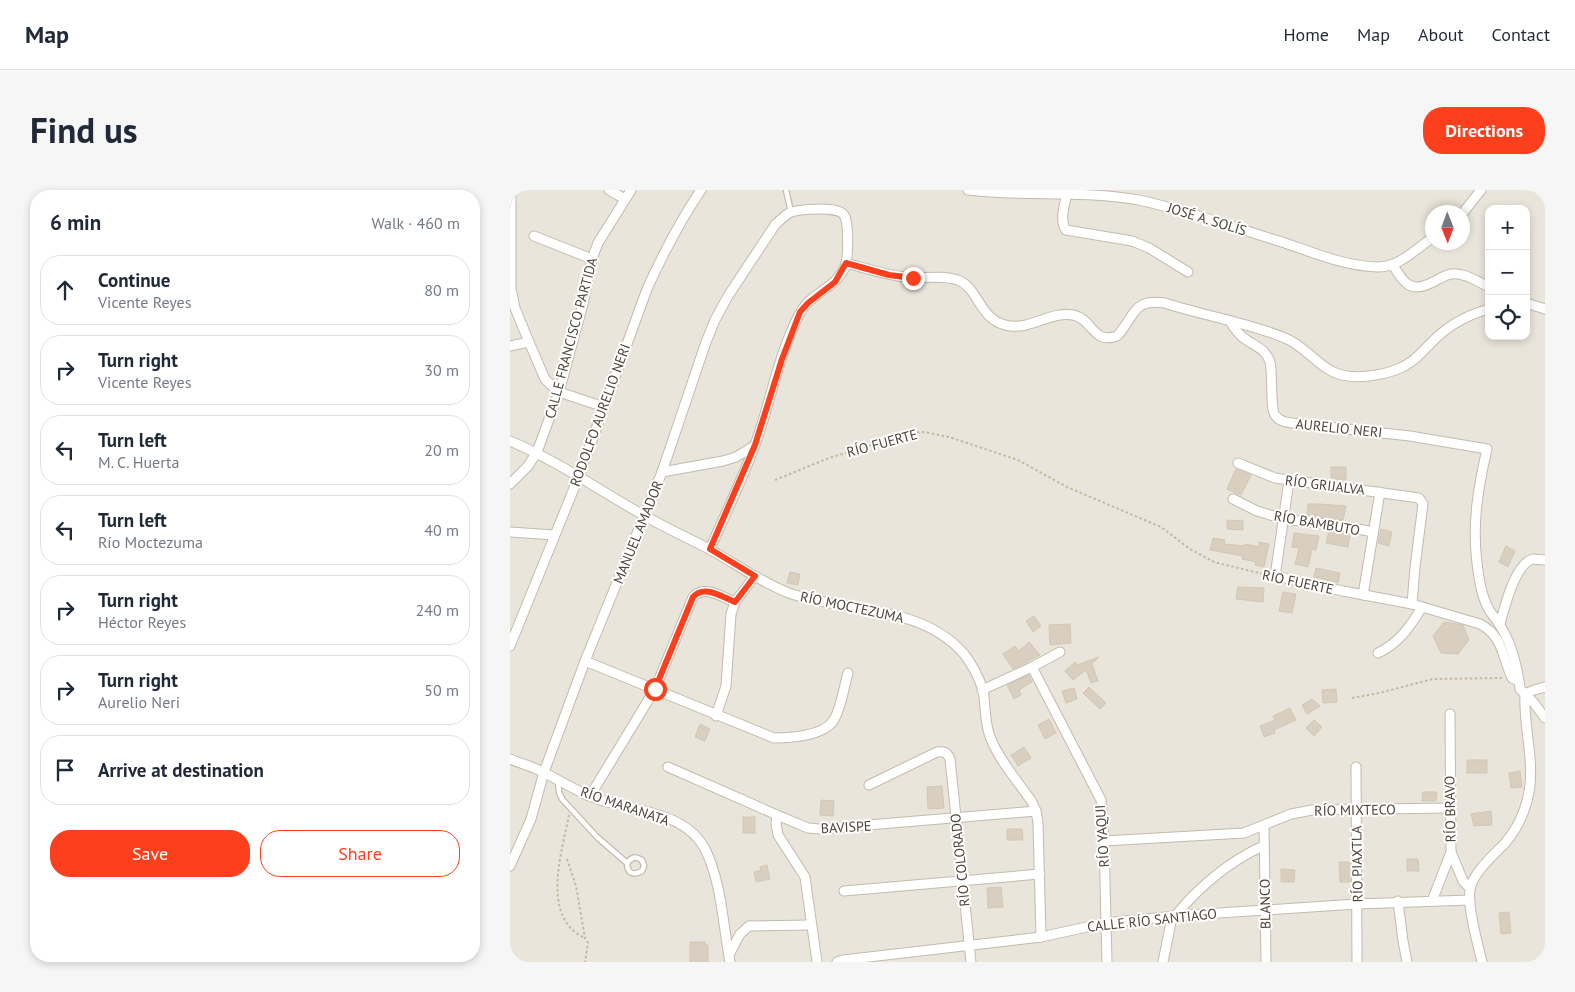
<!DOCTYPE html>
<html lang="en">
<head>
<meta charset="utf-8">
<style>
  :root { --surface:#fff; --page:#f6f6f7; --text:#1f2937; --muted:#747a83; --line:#e0e1e3; --accent:#fc3f1d }
  body { margin:0; font-family:"PT Sans",sans-serif; background:var(--page); color:var(--text) }
  .controls { position:absolute; right:15px; top:15px; display:grid; overflow:hidden; border-radius:10px; box-shadow:0 2px 8px #0003 }
  .controls button { width:45px; height:45px; display:grid; place-items:center; padding:0; border:0; border-bottom:1px solid var(--line); background:var(--surface); color:var(--text); font:25px sans-serif }
  .compass { position:absolute; left:915px; top:15px; width:45px; height:45px; border-radius:50%; background:var(--surface); box-shadow:0 2px 8px #0003; rotate:179deg }
  .stop { position:absolute; width:15px; height:15px; margin:-11px; border:4px solid #fc3f1d; border-radius:50%; background:#fff }
  .stop.end { background:#fc3f1d; border-color:#fff; box-shadow:0 1px 5px #0008 }
  .list { margin:0; padding:0; list-style:none }
  h2 { display:flex; justify-content:space-between; align-items:center; height:65px; margin:0; padding:0 20px; font-size:21px }
  h2 small { font-size:16px; font-weight:400; color:var(--muted) }
  .list li { display:grid; grid-template-columns:32px 1fr auto; gap:15px; align-items:center; box-sizing:border-box; height:70px; margin:0 10px 10px; padding:0 10px; border:1px solid var(--line); border-radius:20px }
  .list b { display:block; font-size:19px; white-space:nowrap }
  .list p { margin:0; font-size:16px; white-space:nowrap; color:var(--muted) }
  .list em { font-size:16px; font-style:normal; color:var(--muted) }
  .actions { display:flex; gap:10px; padding:15px 20px }
  .actions a { flex:1; padding:11px 0; border:1px solid var(--accent); border-radius:20px; text-align:center; font-size:18px; color:var(--accent) }
  .actions .main { background:var(--accent); color:#fff }
  .icon { flex:none; width:28px; height:28px; fill:none; stroke:currentColor; stroke-width:2; stroke-linecap:round; stroke-linejoin:round }
  .map { position:relative; flex:none; width:1035px; height:772px; overflow:hidden; border-radius:20px }
  header { display:flex; align-items:center; gap:30px; box-sizing:border-box; height:70px; padding:0 25px; background:var(--surface); border-bottom:1px solid var(--line) }
  header strong { font-size:24px }
  nav { display:flex; gap:28px; margin-inline-start:auto; font-size:18px }
  .intro { display:flex; align-items:center; justify-content:space-between; box-sizing:border-box; height:120px; padding:0 30px }
  h1 { margin:0; font-size:35px }
  .button { padding:12px 22px; border-radius:20px; background:var(--accent); color:#fff; font-size:18px; font-weight:700 }
  main { display:flex; gap:30px; padding:0 30px }
  aside { flex:1; background:var(--surface); border-radius:20px; box-shadow:0 2px 8px #0003 }
  .map>svg:first-child { display:block }
  .residential { fill:#eae5da; fill-rule:evenodd }
  .building { fill:#d8cfc1; stroke:#d3c7b4 }
  .lines { fill:none; stroke-linecap:round; stroke-linejoin:round }
  .service-casing { stroke:#c2bbae; stroke-width:7 }
  .minor-casing { stroke:#c2bbae; stroke-width:11 }
  .path { stroke:#c4b79f; stroke-width:2; stroke-dasharray:2.5 2.5; stroke-linecap:butt }
  .service { stroke:#fff; stroke-width:4.5 }
  .minor { stroke:#fff; stroke-width:9 }
  .route { stroke:#fc3f1d; stroke-width:6 }
  .labels { text-anchor:middle; stroke-width:4; stroke-linejoin:round; paint-order:stroke }
  .street-label { font-size:14px; fill:#4b4439; stroke:#fff }
</style>
</head>
<body>
<header>
<strong>Map</strong>
<nav><a>Home</a><a>Map</a><a>About</a><a>Contact</a></nav>
</header>
<div class="intro"><h1>Find us</h1><a class="button">Directions</a></div>
<main>
<aside>
<h2>6 min<small>Walk · 460 m</small></h2>
<ul class="list">
<li><svg class="icon" aria-label="ahead" viewBox="0 0 24 24"><path d="M12 20V5M6 11l6-6 6 6"/></svg><div><b>Continue</b><p>Vicente Reyes</p></div><em>80 m</em></li>
<li><svg class="icon" aria-label="right" viewBox="0 0 24 24"><path d="M7 20v-9h11M14 6l5 5-5 5"/></svg><div><b>Turn right</b><p>Vicente Reyes</p></div><em>30 m</em></li>
<li><svg class="icon" aria-label="left" viewBox="0 0 24 24"><path d="M17 20v-9H6M10 6l-5 5 5 5"/></svg><div><b>Turn left</b><p>M. C. Huerta</p></div><em>20 m</em></li>
<li><svg class="icon" aria-label="left" viewBox="0 0 24 24"><path d="M17 20v-9H6M10 6l-5 5 5 5"/></svg><div><b>Turn left</b><p>Río Moctezuma</p></div><em>40 m</em></li>
<li><svg class="icon" aria-label="right" viewBox="0 0 24 24"><path d="M7 20v-9h11M14 6l5 5-5 5"/></svg><div><b>Turn right</b><p>Héctor Reyes</p></div><em>240 m</em></li>
<li><svg class="icon" aria-label="right" viewBox="0 0 24 24"><path d="M7 20v-9h11M14 6l5 5-5 5"/></svg><div><b>Turn right</b><p>Aurelio Neri</p></div><em>50 m</em></li>
<li><svg class="icon" aria-label="arrive" viewBox="0 0 24 24"><path d="M6 21V4h12l-3 4 3 4H6"/></svg><div><b>Arrive at destination</b></div></li>
</ul>
<div class="actions"><a class="main">Save</a><a>Share</a></div>
</aside>
<div class="map">
<svg width="1035" height="772" viewBox="0 0 1035 772">
  <rect width="100%" height="100%" fill="#f6f3ec"/>
  <!-- residential -->
  <path class="residential" d="M0,0H1035V772H0ZM979,19H1016V146H979ZM922,22H952V52H922Z"/>
  <!-- building -->
  <g class="building">
    <polygon points="821,277 836,277 836,290 821,289"/>
    <polygon points="726,279 741,285 731,305 717,299"/>
    <polygon points="798,314 809,314 836,316 833,330 797,325"/>
    <polygon points="717,330 733,331 733,340 717,339"/>
    <polygon points="871,339 882,342 879,356 868,353"/>
    <polygon points="819,341 840,344 838,357 816,353"/>
    <polygon points="784,343 809,346 806,360 802,359 798,377 785,374 789,358 782,357"/>
    <polygon points="703,348 715,350 714,354 735,356 735,354 749,357 749,352 759,354 754,377 745,375 746,372 732,369 733,366 700,360"/>
    <polygon points="996,356 1005,361 998,377 989,372"/>
    <polygon points="806,378 830,383 828,393 804,387"/>
    <polygon points="280,382 290,384 288,395 277,393"/>
    <polygon points="728,397 754,398 753,412 726,409"/>
    <polygon points="773,402 786,404 782,423 769,421"/>
    <polygon points="524,426 531,436 523,442 516,431"/>
    <polygon points="934,432 953,435 959,450 948,464 931,463 923,446"/>
    <polygon points="560,434 561,453 540,455 539,435"/>
    <polygon points="519,452 530,465 503,479 493,464 505,456 509,461"/>
    <polygon points="589,467 582,474 588,491 581,493 576,480 563,490 555,481 565,472 567,475"/>
    <polygon points="519,485 522,492 509,500 511,505 504,509 497,495"/>
    <polygon points="579,497 596,513 590,519 573,503"/>
    <polygon points="564,498 567,509 556,513 552,501"/>
    <polygon points="826,499 827,512 813,513 812,500"/>
    <polygon points="802,509 810,516 797,524 792,515"/>
    <polygon points="780,518 786,530 764,540 765,543 754,547 750,536 765,530 763,526"/>
    <polygon points="539,529 546,543 535,549 528,535"/>
    <polygon points="804,530 812,537 804,546 796,538"/>
    <polygon points="190,534 200,539 195,551 185,547"/>
    <polygon points="514,557 521,568 508,576 501,565"/>
    <rect x="957" y="570" width="20" height="13"/>
    <polygon points="1010,581 1012,597 1001,598 999,583"/>
    <polygon points="432,596 434,618 418,619 417,597"/>
    <polygon points="913,602 927,602 926,611 912,611"/>
    <polygon points="311,610 324,611 323,626 310,625"/>
    <polygon points="981,621 982,635 964,636 961,624"/>
    <rect x="233" y="627" width="12" height="16"/>
    <polygon points="497,639 512,639 513,650 497,650"/>
    <polygon points="897,669 908,669 909,681 897,681"/>
    <polygon points="829,672 840,672 840,692 830,692"/>
    <polygon points="257,675 260,689 246,692 244,682 251,680 250,677"/>
    <polygon points="771,679 785,680 784,692 771,692"/>
    <polygon points="491,697 493,717 478,718 477,698"/>
    <polygon points="999,722 1001,743 991,744 989,723"/>
    <polygon points="180,752 195,752 195,755 198,755 198,772 180,772"/>
  </g>
  <g class="lines">
    <!-- service casing -->
    <g class="service-casing">
      <g id="service">
        <polyline points="276,0 281,22"/>
        <path d="M48,591L49,602L52,609L87,647L117,673C117,683 123,686 132,681L134,676L132,670C125,666 122,667 117,673"/>
      </g>
    </g>
    <!-- minor casing -->
    <g class="minor-casing">
      <g id="minor">
        <polyline points="1,0 1,99 5,118 19,152 35,189 42,196 49,202 94,217"/>
        <polyline points="99,0 115,9"/>
        <path d="M458,0C515,7 573,0 629,10C678,21 727,38 775,53C804,63 835,76 867,77C888,78 906,59 922,48"/>
        <path d="M557,3C555,14 549,31 556,40L622,51L639,58L678,82"/>
        <polyline points="952,24 971,0"/>
        <polyline points="24,46 82,69"/>
        <path d="M336,73C358,79 379,86 402,88C417,88 433,85 448,90C470,99 469,132 500,136C522,139 541,121 563,125C583,129 583,155 607,146C625,127 622,108 655,113C694,126 737,132 775,148C796,156 810,180 832,185C849,189 873,185 888,179C903,173 910,164 921,153C936,137 957,125 979,119"/>
        <path d="M883,75C894,93 900,104 923,92C929,89 935,85 941,84C954,82 968,92 979,97"/>
        <polyline points="1016,113 1035,119"/>
        <path d="M720,131C724,138 728,144 735,149C745,156 756,159 760,172C763,184 760,218 765,225C769,231 775,232 782,233L900,246L977,259C968,298 962,334 967,373C969,389 971,404 978,418C981,424 986,428 989,434C1000,450 1006,472 1009,491"/>
        <polyline points="0,156 19,152"/>
        <path d="M0,251C48,271 90,301 135,326C156,338 178,348 199,359C225,373 250,392 279,403C336,423 411,414 454,464C462,474 469,488 473,500C476,516 474,534 481,549C489,570 509,593 522,612L526,621L528,633L531,747"/>
        <polyline points="728,273 765,288 909,308 913,314 905,377 902,414"/>
        <polyline points="152,282 213,271 226,267 244,256"/>
        <path d="M779,291L765,386L833,401L902,414L970,434C993,446 992,466 1002,488L1009,491L1010,499L1015,504C1013,540 1027,575 1017,611C1013,626 1006,640 996,652C985,664 962,683 960,700C957,716 968,755 972,772"/>
        <polyline points="0,294 18,276 27,262 49,202 73,114 82,69 88,53 121,0"/>
        <polyline points="723,309 747,321 774,329 833,336 863,342"/>
        <polyline points="0,342 44,345"/>
        <polyline points="853,405 870,302"/>
        <path d="M990,434C994,419 1005,373 1023,369C1027,369 1031,370 1035,370"/>
        <path d="M0,456L69,286L137,99C153,64 170,31 191,0"/>
        <path d="M868,463C889,453 900,437 912,417"/>
        <path d="M75,471L264,548C280,548 313,546 323,531C331,520 334,496 338,483"/>
        <polyline points="522,477 591,610 594,651 597,772"/>
        <polyline points="1035,497 1024,500 1015,504 1024,513 1035,528"/>
        <polyline points="472,500 522,477 550,462"/>
        <polyline points="206,526 216,496 221,424 225,412 245,386"/>
        <path d="M0,569C12,574 24,577 35,583C50,591 64,599 79,606C117,622 175,618 196,661C212,695 213,736 220,772"/>
        <polyline points="158,577 267,625 298,638 310,639 526,621"/>
        <polyline points="846,577 847,772"/>
        <path d="M359,595L427,562C434,561 437,562 440,569L461,772"/>
        <path d="M80,606L145,499L183,407C194,394 212,407 225,412"/>
        <polyline points="267,625 266,634 268,645 295,687 307,772"/>
        <polyline points="754,636 756,772"/>
        <polyline points="594,651 734,643 781,624 802,620 939,618"/>
        <polyline points="941,662 953,691 960,698"/>
        <path d="M0,676L21,629L34,582L75,471L152,282L196,152L205,130L218,106L265,35C269,31 274,26 279,23C288,19 328,16 334,25C339,32 338,65 336,74C328,98 301,102 290,123C268,164 261,212 245,255C232,290 215,325 200,359"/>
        <polyline points="334,701 530,684"/>
        <polyline points="888,711 893,751 897,772"/>
        <polyline points="922,711 941,662 940,524"/>
        <path d="M665,726C689,697 718,672 753,656"/>
        <polyline points="219,765 230,744 239,736 301,735"/>
        <polyline points="327,772 333,770 531,747 595,733 665,726 847,714 960,710"/>
        <polyline points="653,772 662,727"/>
      </g>
    </g>
    <!-- path -->
    <g class="path">
      <polyline points="265,290 319,268 401,243 414,242 439,247 508,270 557,297 651,337 680,359 704,372 757,385"/>
      <polyline points="842,508 869,503 923,489 992,488"/>
      <path d="M59,625C52,662 30,728 75,748"/>
      <polyline points="57,669 66,696 75,748 78,753 75,772"/>
    </g>
    <!-- service -->
    <use href="#service" class="service"/>
    <!-- minor -->
    <use href="#minor" class="minor"/>
  </g>
  <g class="lines">
    <!-- route -->
    <path class="route" d="M145,499L183,407C194,394 212,407 225,412L245,386L200,359L245,255L272,169L290,122L298,113L325,92L336,73L379,85L403,88"/>
  </g>
  <g class="labels">
    <!-- street labels -->
    <g class="street-label">
      <text transform="translate(697 29) rotate(17)" y="5">JOSÉ A. SOLÍS</text>
      <text transform="translate(61 148) rotate(-75)" y="5">CALLE FRANCISCO PARTIDA</text>
      <text transform="translate(90 225) rotate(-70)" y="5">RODOLFO AURELIO NERI</text>
      <text transform="translate(829 238) rotate(6)" y="5">AURELIO NERI</text>
      <text transform="translate(372 253) rotate(-15)" y="5">RÍO FUERTE</text>
      <text transform="translate(815 295) rotate(7)" y="5">RÍO GRIJALVA</text>
      <text transform="translate(807 333) rotate(10)" y="5">RÍO BAMBUTO</text>
      <text transform="translate(128 342) rotate(-68)" y="5">MANUEL AMADOR</text>
      <text transform="translate(788 392) rotate(12)" y="5">RÍO FUERTE</text>
      <text transform="translate(342 417) rotate(12)" y="5">RÍO MOCTEZUMA</text>
      <text transform="translate(115 616) rotate(19)" y="5">RÍO MARANATA</text>
      <text transform="translate(940 619) rotate(-91)" y="5">RÍO BRAVO</text>
      <text transform="translate(845 620) rotate(-1)" y="5">RÍO MIXTECO</text>
      <text transform="translate(336 637) rotate(-3)" y="5">BAVISPE</text>
      <text transform="translate(592 646) rotate(-94)" y="5">RÍO YAQUI</text>
      <text transform="translate(450 670) rotate(-96)" y="5">RÍO COLORADO</text>
      <text transform="translate(847 674) rotate(-91)" y="5">RÍO PIAXTLA</text>
      <text transform="translate(755 714) rotate(-91)" y="5">BLANCO</text>
      <text transform="translate(642 730) rotate(-6)" y="5">CALLE RÍO SANTIAGO</text>
    </g>
  </g>
</svg>
<div class="controls">
<button>+</button>
<button>−</button>
<button><svg class="icon" aria-label="locate" viewBox="0 0 24 24"><circle cx="12" cy="12" r="6"/><path d="M12 2v4M12 18v4M2 12h4M18 12h4"/></svg></button>
</div>
<svg class="compass" viewBox="-18 -18 36 36"><path d="M0-13l5 13h-10z" fill="#e53935"/><path d="M0 13l5-13h-10z" fill="#747a83"/></svg>
<div class="stop" style="left:145px;top:499px"></div>
<div class="stop end" style="left:403px;top:88px"></div>
</div>
</main>
</body>
</html>
